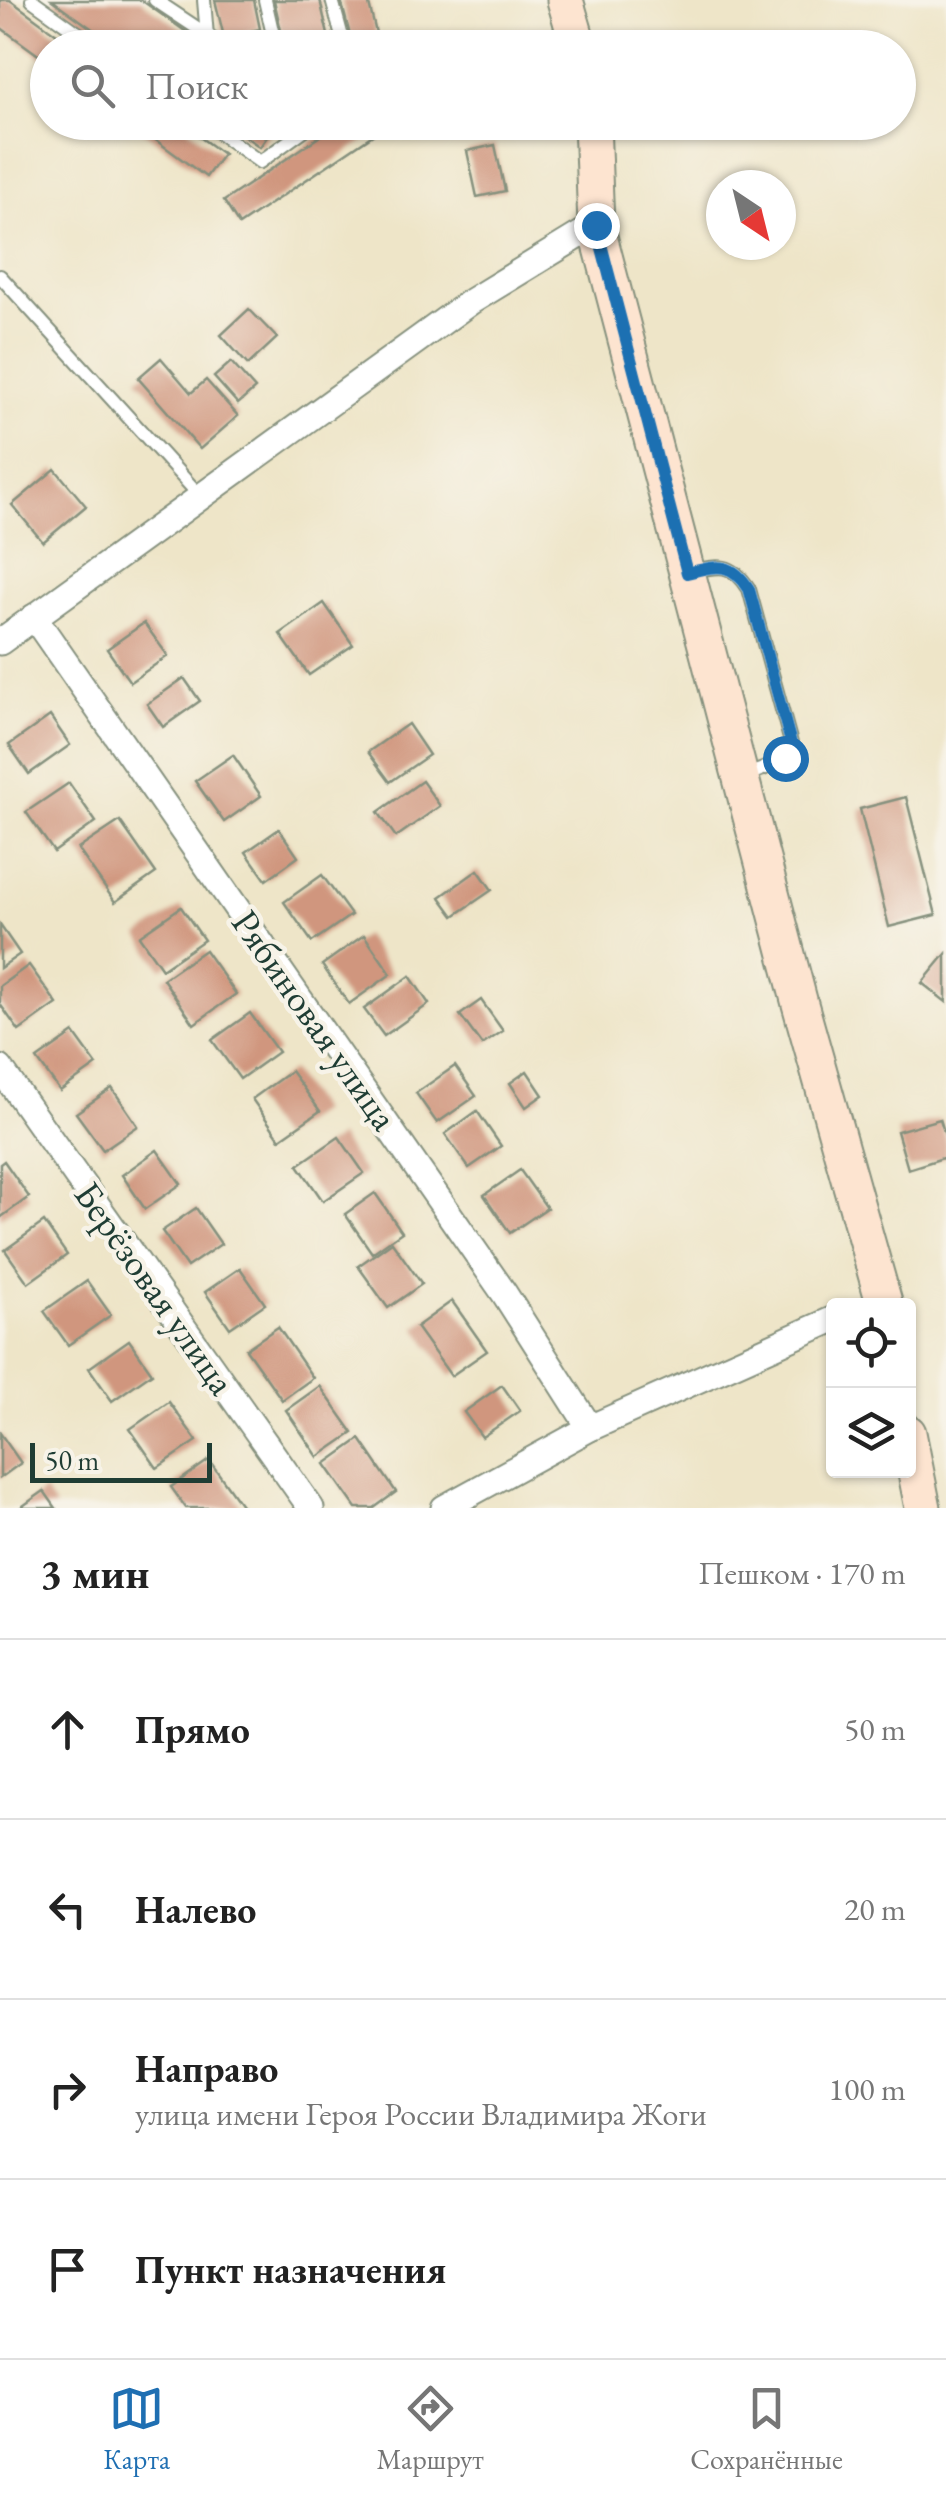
<!DOCTYPE html>
<html lang="ru">
<head>
<meta charset="utf-8">
<style>
  :root { --surface:#fff; --page:#f6f6f6; --text:#222; --muted:#767676; --line:#e0e0e0; --accent:#1f6fb2 }
  body { margin:0; font-family:"EB Garamond",serif; background:var(--page); color:var(--text) }
  .controls { position:absolute; right:30px; bottom:30px; display:grid; overflow:hidden; border-radius:10px; box-shadow:0 2px 8px #0004 }
  .controls button { width:90px; height:90px; display:grid; place-items:center; padding:0; border:0; border-bottom:2px solid var(--line); background:var(--surface); color:var(--text); font:50px sans-serif }
  .compass { position:absolute; left:706px; top:170px; width:90px; height:90px; border-radius:50%; background:var(--surface); box-shadow:0 2px 8px #0004; rotate:145deg }
  .scale { position:absolute; left:30px; bottom:25px; width:182px; box-sizing:border-box; padding-left:10px; border:5px solid #1f3d34; border-top:0; font-size:28px; line-height:35px; white-space:nowrap; color:#1f3d34; -webkit-text-stroke:8px #f7f3e8; paint-order:stroke }
  .stop { position:absolute; width:30px; height:30px; margin:-22px; border:8px solid #1f6fb2; border-radius:50%; background:#fff }
  .stop.end { background:#1f6fb2; border-color:#fff; box-shadow:0 2px 10px #0008 }
  .list { margin:0; padding:0; list-style:none }
  h2 { display:flex; justify-content:space-between; align-items:center; height:130px; margin:0; padding:0 40px; font-size:42px }
  h2 small { font-size:32px; font-weight:400; color:var(--muted) }
  .list li { display:grid; grid-template-columns:65px 1fr auto; gap:30px; align-items:center; box-sizing:border-box; height:180px; padding:0 40px; border-top:2px solid var(--line) }
  .list b { display:block; font-size:38px; white-space:nowrap }
  .list p { margin:0; font-size:32px; white-space:nowrap; color:var(--muted) }
  .list em { font-size:32px; font-style:normal; color:var(--muted) }
  .icon { flex:none; width:55px; height:55px; fill:none; stroke:currentColor; stroke-width:2; stroke-linecap:round; stroke-linejoin:round }
  .map { position:relative; flex:none; width:946px; height:1508px; overflow:hidden }
  .search { position:absolute; background:var(--surface); box-shadow:0 2px 8px #0004; left:30px; right:30px; top:30px; height:110px; display:flex; align-items:center; gap:25px; box-sizing:border-box; padding:0 35px; border-radius:55px; color:var(--muted); font-size:38px }
  .sheet { height:850px; background:var(--surface) }
  nav { display:flex; justify-content:space-around; align-items:center; box-sizing:border-box; height:140px; border-top:2px solid var(--line); background:var(--surface); font-size:28px; color:var(--muted) }
  nav a { display:grid; justify-items:center; gap:5px }
  nav .on { color:var(--accent) }
  .map>svg:first-child { display:block }
  .building { fill:#d0967e }
  .lines { fill:none; stroke-linecap:round; stroke-linejoin:round }
  .service-casing { stroke:#86917e; stroke-width:16 }
  .minor-casing { stroke:#86917e; stroke-width:29 }
  .secondary-casing { stroke:#86917e; stroke-width:39 }
  .service { stroke:#fff; stroke-width:12 }
  .minor { stroke:#fff; stroke-width:25 }
  .secondary { stroke:#fde4d0; stroke-width:35 }
  .route { stroke:#1f6fb2; stroke-width:12 }
  .labels { text-anchor:middle; stroke-width:9; stroke-linejoin:round; paint-order:stroke }
  .street-label { font-size:38px; fill:#1f3d34; stroke:#f7f3e8 }
</style>
</head>
<body>
<div class="map">
<svg width="946" height="1508" viewBox="0 0 946 1508">
  <rect width="100%" height="100%" fill="#f7f3e8"/>
  <filter id="ink" filterUnits="userSpaceOnUse"><feTurbulence type="fractalNoise" baseFrequency=".01" numOctaves="2"/><feDisplacementMap in="SourceGraphic" scale="20" xChannelSelector="R" yChannelSelector="G"/><feConvolveMatrix kernelMatrix="1 2 1 2 8 2 1 2 1" color-interpolation-filters="sRGB"/></filter>
  <filter id="wash" filterUnits="userSpaceOnUse"><feTurbulence type="fractalNoise" baseFrequency=".0048" numOctaves="4" result="noise"/><feDisplacementMap in="SourceGraphic" scale="40" xChannelSelector="R" yChannelSelector="G"/><feGaussianBlur stdDeviation="2.25" result="paint"/><feColorMatrix in="noise" values="0 0 0 0 0 0 0 0 0 0 0 0 0 0 0 0 0 1.4 0 .05"/><feComposite in="paint" operator="in"/></filter>
  <g filter="url(#wash)">
    <rect width="100%" height="100%" fill="#eee5c8"/>
    <g id="blocks">
      <!-- building -->
      <g class="building">
        <polygon points="0,0 10,0 76,48 48,48 48,62 0,27"/>
        <polygon points="52,0 141,0 209,48 119,48"/>
        <polygon points="215,0 254,0 260,29 224,37"/>
        <polygon points="274,0 320,0 331,48 285,48"/>
        <polygon points="341,0 368,0 377,37 352,43"/>
        <polygon points="131,122 179,122 223,154 206,177"/>
        <polygon points="225,122 277,122 260,147"/>
        <polygon points="341,122 384,122 386,126 239,225 224,201"/>
        <polygon points="495,145 505,191 477,197 467,151"/>
        <polygon points="249,309 277,338 248,365 221,335"/>
        <polygon points="161,358 191,393 206,380 238,416 200,449 138,378"/>
        <polygon points="231,362 255,389 238,404 214,377"/>
        <polygon points="55,469 86,506 43,542 12,505"/>
        <polygon points="324,603 353,645 309,675 280,634"/>
        <polygon points="144,623 168,656 130,682 107,649"/>
        <polygon points="184,678 200,701 163,727 147,704"/>
        <polygon points="50,716 70,745 29,774 9,745"/>
        <polygon points="408,724 429,755 390,782 368,752"/>
        <polygon points="233,755 261,796 224,822 195,781"/>
        <polygon points="422,781 440,806 396,837 378,812"/>
        <polygon points="69,783 96,822 54,852 26,812"/>
        <polygon points="906,797 936,915 889,927 860,809"/>
        <polygon points="120,821 156,873 115,902 78,849"/>
        <polygon points="279,829 298,857 266,880 246,852"/>
        <polygon points="478,870 492,890 454,916 440,897"/>
        <polygon points="322,875 351,915 312,942 284,902"/>
        <polygon points="181,907 204,940 162,969 139,936"/>
        <polygon points="0,925 20,954 0,968"/>
        <polygon points="364,935 391,974 349,1004 322,965"/>
        <polygon points="205,950 236,994 194,1024 163,979"/>
        <polygon points="946,954 946,1002 922,983"/>
        <polygon points="29,965 57,1004 19,1031 0,1004 0,986"/>
        <polygon points="410,976 429,1004 384,1036 364,1009"/>
        <polygon points="481,1000 503,1031 482,1045 460,1015"/>
        <polygon points="250,1013 278,1052 240,1079 212,1040"/>
        <polygon points="74,1033 97,1065 60,1091 37,1059"/>
        <polygon points="455,1066 476,1096 437,1123 416,1093"/>
        <polygon points="291,1071 320,1111 280,1139 252,1099"/>
        <polygon points="527,1071 543,1095 526,1107 510,1083"/>
        <polygon points="112,1088 138,1126 103,1150 76,1113"/>
        <polygon points="477,1111 501,1146 469,1168 445,1134"/>
        <polygon points="940,1119 946,1138 946,1157 908,1169 897,1131"/>
        <polygon points="339,1137 364,1173 323,1201 298,1165"/>
        <polygon points="157,1150 181,1184 145,1209 122,1175"/>
        <polygon points="4,1161 29,1197 0,1218 0,1164"/>
        <polygon points="520,1170 547,1208 510,1233 484,1195"/>
        <polygon points="375,1193 402,1232 372,1253 345,1214"/>
        <polygon points="196,1208 221,1244 187,1267 162,1231"/>
        <polygon points="44,1222 67,1255 28,1283 5,1250"/>
        <polygon points="392,1242 422,1284 388,1308 358,1266"/>
        <polygon points="240,1268 265,1304 230,1328 205,1292"/>
        <polygon points="87,1281 111,1315 68,1345 44,1311"/>
        <polygon points="452,1301 487,1351 451,1376 416,1327"/>
        <polygon points="278,1327 313,1378 282,1400 246,1349"/>
        <polygon points="129,1340 152,1373 112,1401 89,1368"/>
        <polygon points="502,1385 520,1411 482,1437 464,1412"/>
        <polygon points="320,1386 353,1433 318,1457 286,1410"/>
        <polygon points="169,1402 197,1441 157,1468 130,1429"/>
        <polygon points="0,1433 21,1463 0,1478"/>
        <polygon points="360,1439 396,1492 374,1508 356,1508 325,1464"/>
        <polygon points="209,1460 241,1505 237,1508 186,1508 171,1487"/>
        <polygon points="44,1491 56,1508 20,1508"/>
      </g>
    </g>
  </g>
  <g filter="url(#ink)">
    <use href="#blocks" fill-opacity="0" stroke="#86917e" stroke-width="2.5"/>
    <g class="lines">
      <!-- service casing -->
      <g class="service-casing">
        <g id="service">
          <polyline points="32,0 99,48"/>
          <polyline points="155,0 227,48"/>
          <polyline points="204,0 207,36"/>
          <polyline points="265,0 276,48"/>
          <polyline points="332,0 345,48"/>
          <polyline points="204,122 260,162 315,122"/>
          <polyline points="0,276 200,496"/>
          <path d="M691,572C719,565 732,562 749,589L791,743C781,765 765,769 743,776"/>
        </g>
      </g>
      <!-- minor casing -->
      <g class="minor-casing">
        <g id="minor">
          <polyline points="34,617 504,1293 590,1428"/>
          <polyline points="0,642 470,302 596,225"/>
          <polyline points="0,1068 311,1508"/>
          <polyline points="444,1508 590,1428 834,1319"/>
        </g>
      </g>
      <!-- secondary casing -->
      <g class="secondary-casing">
        <g id="secondary">
          <polyline points="565,0 579,48"/>
          <polyline points="592,122 596,225 800,1004 885,1306"/>
          <polyline points="908,1433 923,1508"/>
        </g>
      </g>
      <!-- service -->
      <use href="#service" class="service"/>
      <!-- minor -->
      <use href="#minor" class="minor"/>
      <!-- secondary -->
      <use href="#secondary" class="secondary"/>
    </g>
  </g>
  <g class="lines" filter="url(#ink)">
    <!-- route -->
    <path class="route" d="M596,225L687,573C716,566 731,560 749,589L791,743L785,758"/>
  </g>
  <g class="labels">
    <!-- street labels -->
    <g class="street-label">
      <text transform="translate(315 1020) rotate(55)" y="13">Рябиновая улица</text>
      <text transform="translate(155 1288) rotate(55)" y="13">Берёзовая улица</text>
    </g>
  </g>
</svg>
<div class="controls">
<button><svg class="icon" aria-label="locate" viewBox="0 0 24 24"><circle cx="12" cy="12" r="6"/><path d="M12 2v4M12 18v4M2 12h4M18 12h4"/></svg></button>
<button><svg class="icon" aria-label="layers" viewBox="0 0 24 24"><path d="M12 4l9 5-9 5-9-5zM3 14l9 5 9-5"/></svg></button>
</div>
<svg class="compass" viewBox="-18 -18 36 36"><path d="M0-13l5 13h-10z" fill="#e53935"/><path d="M0 13l5-13h-10z" fill="#767676"/></svg>
<div class="scale">50 m</div>
<div class="stop" style="left:785px;top:758px"></div>
<div class="stop end" style="left:596px;top:225px"></div>
<div class="search"><svg class="icon" aria-label="search" viewBox="0 0 24 24"><circle cx="10" cy="10" r="6"/><path d="M15 15l6 6"/></svg>Поиск</div>
</div>
<section class="sheet">
<h2>3 мин<small>Пешком · 170 m</small></h2>
<ul class="list">
<li><svg class="icon" aria-label="ahead" viewBox="0 0 24 24"><path d="M12 20V5M6 11l6-6 6 6"/></svg><div><b>Прямо</b></div><em>50 m</em></li>
<li><svg class="icon" aria-label="left" viewBox="0 0 24 24"><path d="M17 20v-9H6M10 6l-5 5 5 5"/></svg><div><b>Налево</b></div><em>20 m</em></li>
<li><svg class="icon" aria-label="right" viewBox="0 0 24 24"><path d="M7 20v-9h11M14 6l5 5-5 5"/></svg><div><b>Направо</b><p>улица имени Героя России Владимира Жоги</p></div><em>100 m</em></li>
<li><svg class="icon" aria-label="arrive" viewBox="0 0 24 24"><path d="M6 21V4h12l-3 4 3 4H6"/></svg><div><b>Пункт назначения</b></div></li>
</ul>
</section>
<nav>
<a class="on"><svg class="icon" aria-label="map" viewBox="0 0 24 24"><path d="M3 6l6-2 6 2 6-2v14l-6 2-6-2-6 2zM9 4v14M15 6v14"/></svg>Карта</a>
<a><svg class="icon" aria-label="directions" viewBox="0 0 24 24"><path d="M12 3l9 9-9 9-9-9zM9 14v-3h6M13 9l2 2-2 2"/></svg>Маршрут</a>
<a><svg class="icon" aria-label="saved" viewBox="0 0 24 24"><path d="M7 4h10v16l-5-4-5 4z"/></svg>Сохранённые</a>
</nav>
</body>
</html>
